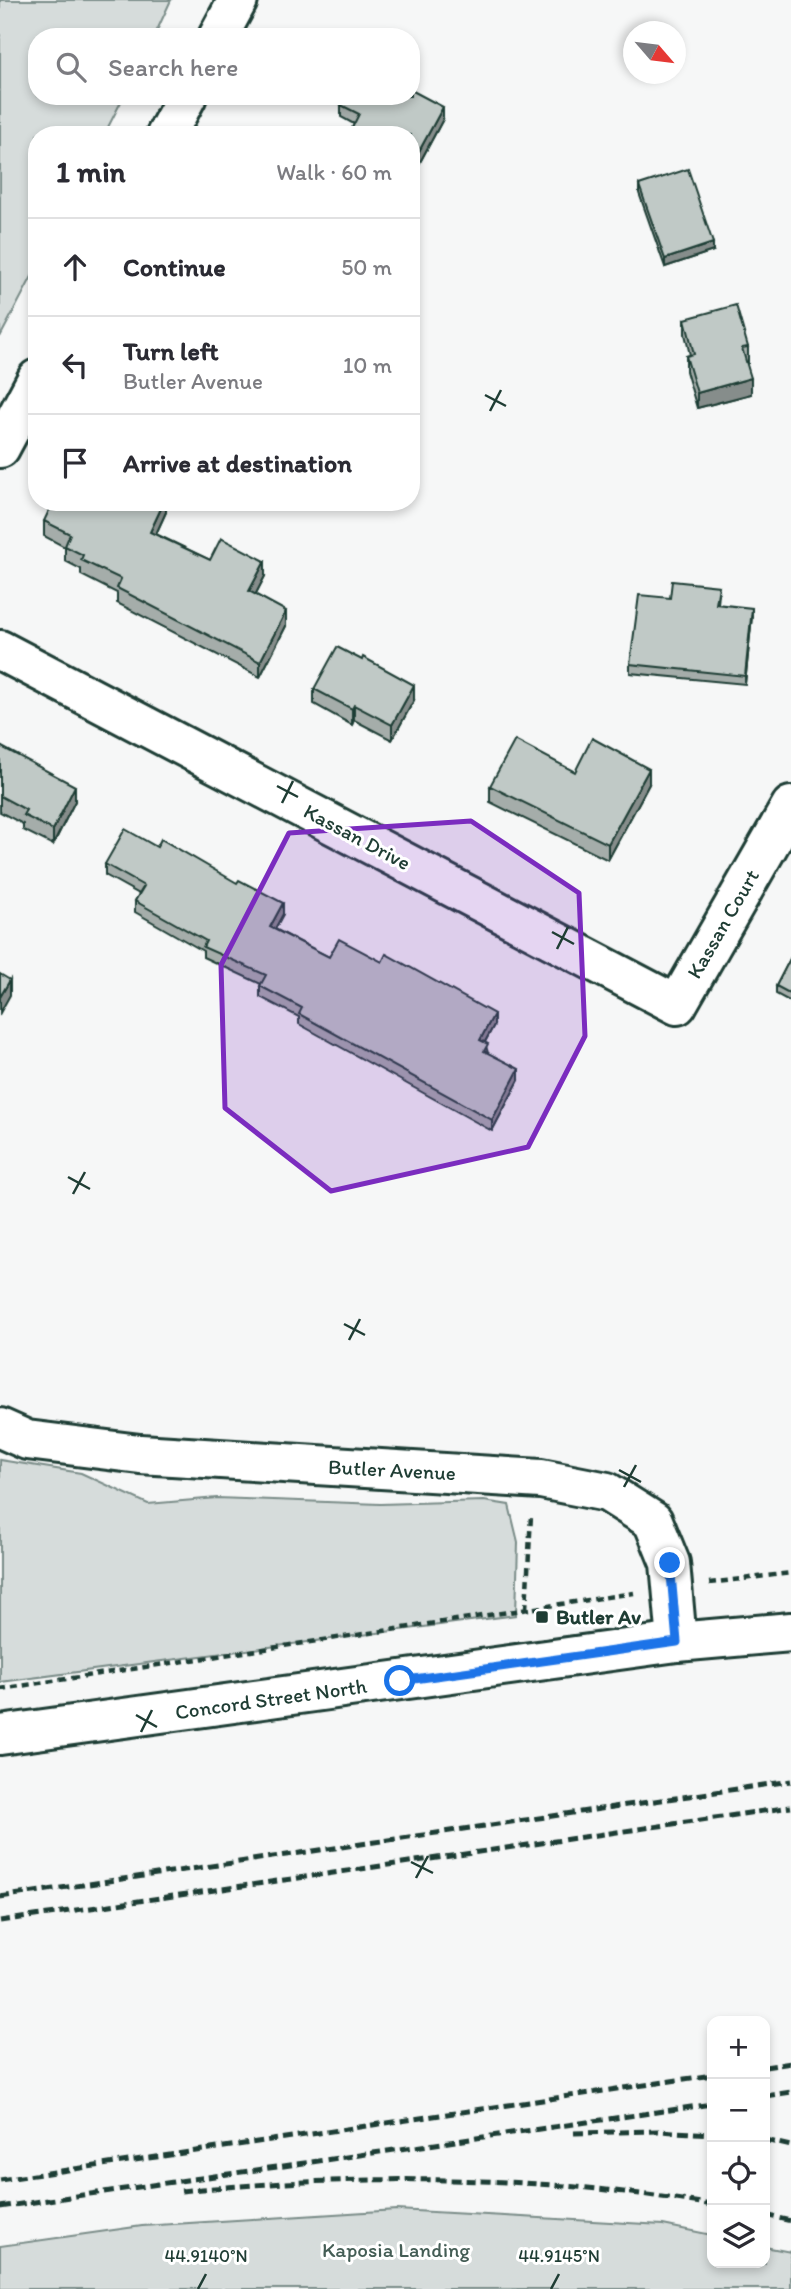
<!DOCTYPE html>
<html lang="en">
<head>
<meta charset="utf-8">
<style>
  :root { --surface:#fff; --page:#f2f2f3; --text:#2b2b33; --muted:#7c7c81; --line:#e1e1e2 }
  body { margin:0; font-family:Itim,sans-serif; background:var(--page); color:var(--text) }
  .controls { position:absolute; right:21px; bottom:21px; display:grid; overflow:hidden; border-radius:14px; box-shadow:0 4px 10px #0003 }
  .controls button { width:63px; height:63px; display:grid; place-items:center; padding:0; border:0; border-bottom:2px solid var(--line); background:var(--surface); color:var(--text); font:35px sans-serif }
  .compass { position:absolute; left:623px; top:21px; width:63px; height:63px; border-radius:50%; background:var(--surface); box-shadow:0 4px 10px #0003; rotate:118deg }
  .stop { position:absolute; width:21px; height:21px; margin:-16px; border:5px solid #1a73e8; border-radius:50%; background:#fff }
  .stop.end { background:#1a73e8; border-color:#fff; box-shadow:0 2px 7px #0008 }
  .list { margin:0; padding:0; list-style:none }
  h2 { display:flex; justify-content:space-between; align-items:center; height:91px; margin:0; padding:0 28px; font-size:30px }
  h2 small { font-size:23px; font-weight:400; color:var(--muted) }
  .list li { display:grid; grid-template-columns:46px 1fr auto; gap:21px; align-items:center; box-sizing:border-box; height:98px; padding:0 28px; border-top:2px solid var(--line) }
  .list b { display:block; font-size:26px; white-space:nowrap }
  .list p { margin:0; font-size:23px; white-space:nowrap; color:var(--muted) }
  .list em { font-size:23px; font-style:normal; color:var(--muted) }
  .icon { flex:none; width:38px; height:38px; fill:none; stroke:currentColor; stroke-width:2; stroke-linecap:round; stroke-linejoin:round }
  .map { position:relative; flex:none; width:791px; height:2289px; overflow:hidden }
  .search { position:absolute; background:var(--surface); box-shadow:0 4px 10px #0003; left:28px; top:28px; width:392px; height:77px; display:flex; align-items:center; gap:18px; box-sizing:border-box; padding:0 24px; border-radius:28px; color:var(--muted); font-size:26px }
  .panel { position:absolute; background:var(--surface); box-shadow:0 4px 10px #0003; left:28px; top:126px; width:392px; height:385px; border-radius:28px }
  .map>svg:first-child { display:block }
  .green { fill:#d6dcdb; stroke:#7a8c88; stroke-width:2 }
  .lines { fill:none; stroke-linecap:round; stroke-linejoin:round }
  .minor-casing { stroke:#1f3d34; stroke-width:44 }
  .tertiary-casing { stroke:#1f3d34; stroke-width:44 }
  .secondary-casing { stroke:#1f3d34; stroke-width:44 }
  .path { stroke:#1f3d34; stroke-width:4.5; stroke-dasharray:7 5; stroke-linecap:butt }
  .minor { stroke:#fff; stroke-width:38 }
  .tertiary { stroke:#fff; stroke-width:38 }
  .secondary { stroke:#fff; stroke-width:38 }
  .rail { stroke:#1f3d34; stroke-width:5; stroke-dasharray:10 5; stroke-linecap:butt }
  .wall { fill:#a5adaa; stroke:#1f3d34; stroke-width:2 }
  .shaded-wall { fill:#868d8b; stroke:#1f3d34; stroke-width:2 }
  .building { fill:#c0c9c6; stroke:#1f3d34; stroke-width:2 }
  .route { stroke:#1a73e8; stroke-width:9 }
  .marked { fill:#7b2cbf; fill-opacity:0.2; stroke:#7b2cbf; stroke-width:5; stroke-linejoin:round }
  .ticks { fill:none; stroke:#1f3d34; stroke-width:2.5 }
  .poi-dot { fill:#1f3d34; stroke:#fff; stroke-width:2.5 }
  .labels { text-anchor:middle; stroke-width:6; stroke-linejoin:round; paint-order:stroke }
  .street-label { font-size:21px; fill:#1f3d34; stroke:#fff }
  .poi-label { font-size:21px; font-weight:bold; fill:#1f3d34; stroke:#fff; text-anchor:start }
  .park-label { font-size:21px; fill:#445d55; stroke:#fff }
  .ticks-label { font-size:18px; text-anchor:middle; fill:#1f3d34; stroke:#fff; stroke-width:6; stroke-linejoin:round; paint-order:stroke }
</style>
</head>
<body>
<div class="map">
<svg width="791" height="2289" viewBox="0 0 791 2289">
  <rect width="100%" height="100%" fill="#f6f7f7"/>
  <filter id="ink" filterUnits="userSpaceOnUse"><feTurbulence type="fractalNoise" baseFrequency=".0143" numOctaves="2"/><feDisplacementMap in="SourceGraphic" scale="14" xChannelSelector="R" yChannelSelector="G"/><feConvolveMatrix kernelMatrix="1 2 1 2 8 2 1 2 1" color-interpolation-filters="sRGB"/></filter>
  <g filter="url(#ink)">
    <!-- green -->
    <g class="green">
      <polygon points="0,0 171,0 154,37 37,37 37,96 124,96 104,135 37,135 37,267 0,337"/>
      <polygon points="0,1460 81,1473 148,1504 217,1498 380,1504 484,1501 509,1505 518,1542 516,1615 0,1682"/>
      <polygon points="397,2210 663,2225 712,2235 712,2263 765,2263 765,2247 791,2252 791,2289 0,2289 0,2246 142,2226"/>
    </g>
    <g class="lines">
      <!-- minor casing -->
      <g class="minor-casing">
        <polyline id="minor" points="0,650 677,1005 791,806"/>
      </g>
      <!-- tertiary casing -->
      <g class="tertiary-casing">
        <g id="tertiary">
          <polyline points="218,37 238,0"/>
          <polyline points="166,135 187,96"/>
          <polyline points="0,448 37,379"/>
          <polyline points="0,1428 27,1440 140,1454 541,1479 607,1492 653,1521 670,1563 677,1642"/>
        </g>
      </g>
      <!-- secondary casing -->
      <g class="secondary-casing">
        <polyline id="secondary" points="0,1735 677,1642 791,1632"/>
      </g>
      <!-- path -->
      <g class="path">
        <polyline points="709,1583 791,1573"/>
        <polyline points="526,1609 531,1515"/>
        <polyline points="0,1689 634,1593"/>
      </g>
      <!-- minor -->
      <use href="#minor" class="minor"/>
      <!-- tertiary -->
      <use href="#tertiary" class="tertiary"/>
      <!-- secondary -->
      <use href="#secondary" class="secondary"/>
      <!-- rail -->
      <g class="rail">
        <polyline points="0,1897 791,1781"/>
        <polyline points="0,1921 791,1807"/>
        <polyline points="765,2067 791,2063"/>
        <polyline points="765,2096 791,2092"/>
        <polyline points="574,2133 658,2131 712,2134"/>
        <polyline points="765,2140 791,2146"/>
        <polyline points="0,2180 712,2075"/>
        <path d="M181,2191C358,2174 537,2174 712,2205"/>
        <polyline points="0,2207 712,2104"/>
        <polyline points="765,2215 791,2221"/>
      </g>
    </g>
    <!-- wall -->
    <g class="wall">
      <polygon points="341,105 443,119 411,179 411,135 352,135 352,128 354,124 341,117"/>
      <polygon points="639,185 713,251 665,267 639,193"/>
      <polygon points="685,319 748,347 748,363 746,363 751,394 697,408 686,371 686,356 690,355 685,334"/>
      <polygon points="166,502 166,512 156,534 210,560 265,576 255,595 286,626 260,677 117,603 117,593 81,575 81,569 65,561 65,547 44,536 44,521"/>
      <polygon points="719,594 718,604 752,616 745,684 630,673 630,664"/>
      <polygon points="314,689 414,700 392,740 354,720 352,725 314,704"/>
      <polygon points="0,746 75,801 53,845 23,830 23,824 0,812"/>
      <polygon points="575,772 649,784 608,860 490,802 490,786"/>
      <polygon points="157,847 283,914 275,929 329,957 494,1025 485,1042 488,1053 519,1080 492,1131 299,1024 299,1017 260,997 260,986 261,984 203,957 203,951 135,912 135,901 139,894 105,875 105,864"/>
      <polygon points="791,957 791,1002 776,994 776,986"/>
    </g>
    <!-- shaded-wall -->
    <g class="shaded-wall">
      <polygon points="443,107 443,119 411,179 411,166"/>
      <polygon points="713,243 713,251 665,267 665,259"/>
      <polygon points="751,378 751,394 697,408 697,393"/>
      <polygon points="164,502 166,502 166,512 150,547 150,532"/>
      <polygon points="265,561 265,576 249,607 249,591"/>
      <polygon points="752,608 752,616 745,684 745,676"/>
      <polygon points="286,611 286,626 260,677 260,662"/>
      <polygon points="414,685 414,700 392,740 392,725"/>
      <polygon points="354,705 354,720 352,725 352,709"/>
      <polygon points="649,769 649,784 608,860 608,844"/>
      <polygon points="75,786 75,801 53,845 53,830"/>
      <polygon points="283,903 283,914 270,938 270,927"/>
      <polygon points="10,980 10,995 0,1013 0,997"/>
      <polygon points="494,1014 494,1025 480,1051 480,1040"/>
      <polygon points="519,1069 519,1080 492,1131 492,1120"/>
    </g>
    <!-- building -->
    <g class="building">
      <polygon points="411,90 443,107 411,166 411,135 362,135 362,133 352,128 359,114 341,105 346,96 411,96"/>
      <polygon points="688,169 713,243 665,259 639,185"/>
      <polygon points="736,305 748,347 742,348 751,378 697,393 686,356 694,354 685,319"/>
      <polygon points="53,502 164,502 150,532 210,560 221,538 265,561 249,591 286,611 260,662 117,588 121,579 81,560 83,555 65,546 70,534 44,521"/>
      <polygon points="672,581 719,586 716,604 752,608 745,676 630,664 639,595 670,598"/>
      <polygon points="337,647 362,660 363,657 414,685 392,725 354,705 352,709 314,689"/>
      <polygon points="592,738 649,769 608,844 490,786 515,740 575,772"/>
      <polygon points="0,746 75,786 53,830 23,815 26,810 0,796"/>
      <polygon points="125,829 157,847 161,839 237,883 239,880 283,903 270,927 329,957 339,939 382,962 386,954 494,1014 480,1040 488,1044 484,1051 519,1069 492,1120 299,1014 302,1008 260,986 266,975 203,947 206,941 135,901 144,886 105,864"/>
      <polygon points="791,957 791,994 776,986"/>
      <polygon points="0,974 10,980 0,997"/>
    </g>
  </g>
  <g class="lines" filter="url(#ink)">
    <!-- route -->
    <polyline class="route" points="400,1681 677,1642 670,1563"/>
  </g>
  <!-- marked area -->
  <path class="marked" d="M471,821L579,893L585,1036L528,1147L331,1191L225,1108L221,965L289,833Z"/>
  <!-- ticks -->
  <path class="ticks" d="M485,395L506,406M490,411L501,390M277,786L298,797M282,803L293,781M552,932L574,944M557,949L568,927M68,1177L90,1189M73,1194L85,1172M344,1324L365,1335M349,1340L360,1319M619,1470L641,1482M624,1487L636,1465M136,1715L157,1727M141,1732L152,1710M411,1862L433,1873M416,1878L428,1856M198,2289L206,2274M551,2289L559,2274"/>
  <!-- markers -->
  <rect class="poi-dot" x="535" y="1610" width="14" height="14" rx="3.5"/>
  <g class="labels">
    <!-- street labels -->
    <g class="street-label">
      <text transform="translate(357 837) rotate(28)" y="7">Kassan Drive</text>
      <text transform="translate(723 924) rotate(-60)" y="7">Kassan Court</text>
      <text transform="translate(392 1470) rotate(3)" y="7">Butler Avenue</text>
      <text transform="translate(271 1699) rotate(-8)" y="7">Concord Street North</text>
    </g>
    <!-- poi labels -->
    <g class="poi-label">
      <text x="556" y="1624">Butler Av</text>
    </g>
    <!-- park labels -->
    <g class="park-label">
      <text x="396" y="2257">Kaposia Landing</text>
    </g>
  </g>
  <g class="ticks-label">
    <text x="206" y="2262">44.9140°N</text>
    <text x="559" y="2262">44.9145°N</text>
  </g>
</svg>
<div class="controls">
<button>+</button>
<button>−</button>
<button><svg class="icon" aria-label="locate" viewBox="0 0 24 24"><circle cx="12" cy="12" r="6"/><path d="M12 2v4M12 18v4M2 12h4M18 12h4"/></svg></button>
<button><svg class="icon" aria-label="layers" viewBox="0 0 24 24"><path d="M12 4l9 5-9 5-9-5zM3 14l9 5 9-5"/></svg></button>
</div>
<svg class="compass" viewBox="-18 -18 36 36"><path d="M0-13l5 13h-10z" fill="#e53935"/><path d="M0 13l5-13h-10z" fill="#7c7c81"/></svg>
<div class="stop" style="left:400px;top:1681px"></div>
<div class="stop end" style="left:670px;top:1563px"></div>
<div class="search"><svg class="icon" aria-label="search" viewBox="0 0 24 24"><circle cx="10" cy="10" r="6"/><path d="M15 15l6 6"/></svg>Search here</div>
<section class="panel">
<h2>1 min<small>Walk · 60 m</small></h2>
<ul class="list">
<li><svg class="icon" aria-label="ahead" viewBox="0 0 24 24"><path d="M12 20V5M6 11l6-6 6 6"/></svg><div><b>Continue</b></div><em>50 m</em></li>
<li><svg class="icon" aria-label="left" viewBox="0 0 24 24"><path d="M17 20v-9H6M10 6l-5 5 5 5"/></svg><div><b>Turn left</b><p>Butler Avenue</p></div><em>10 m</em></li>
<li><svg class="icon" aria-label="arrive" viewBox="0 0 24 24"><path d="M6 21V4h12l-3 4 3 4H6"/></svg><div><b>Arrive at destination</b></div></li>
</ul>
</section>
</div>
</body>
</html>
